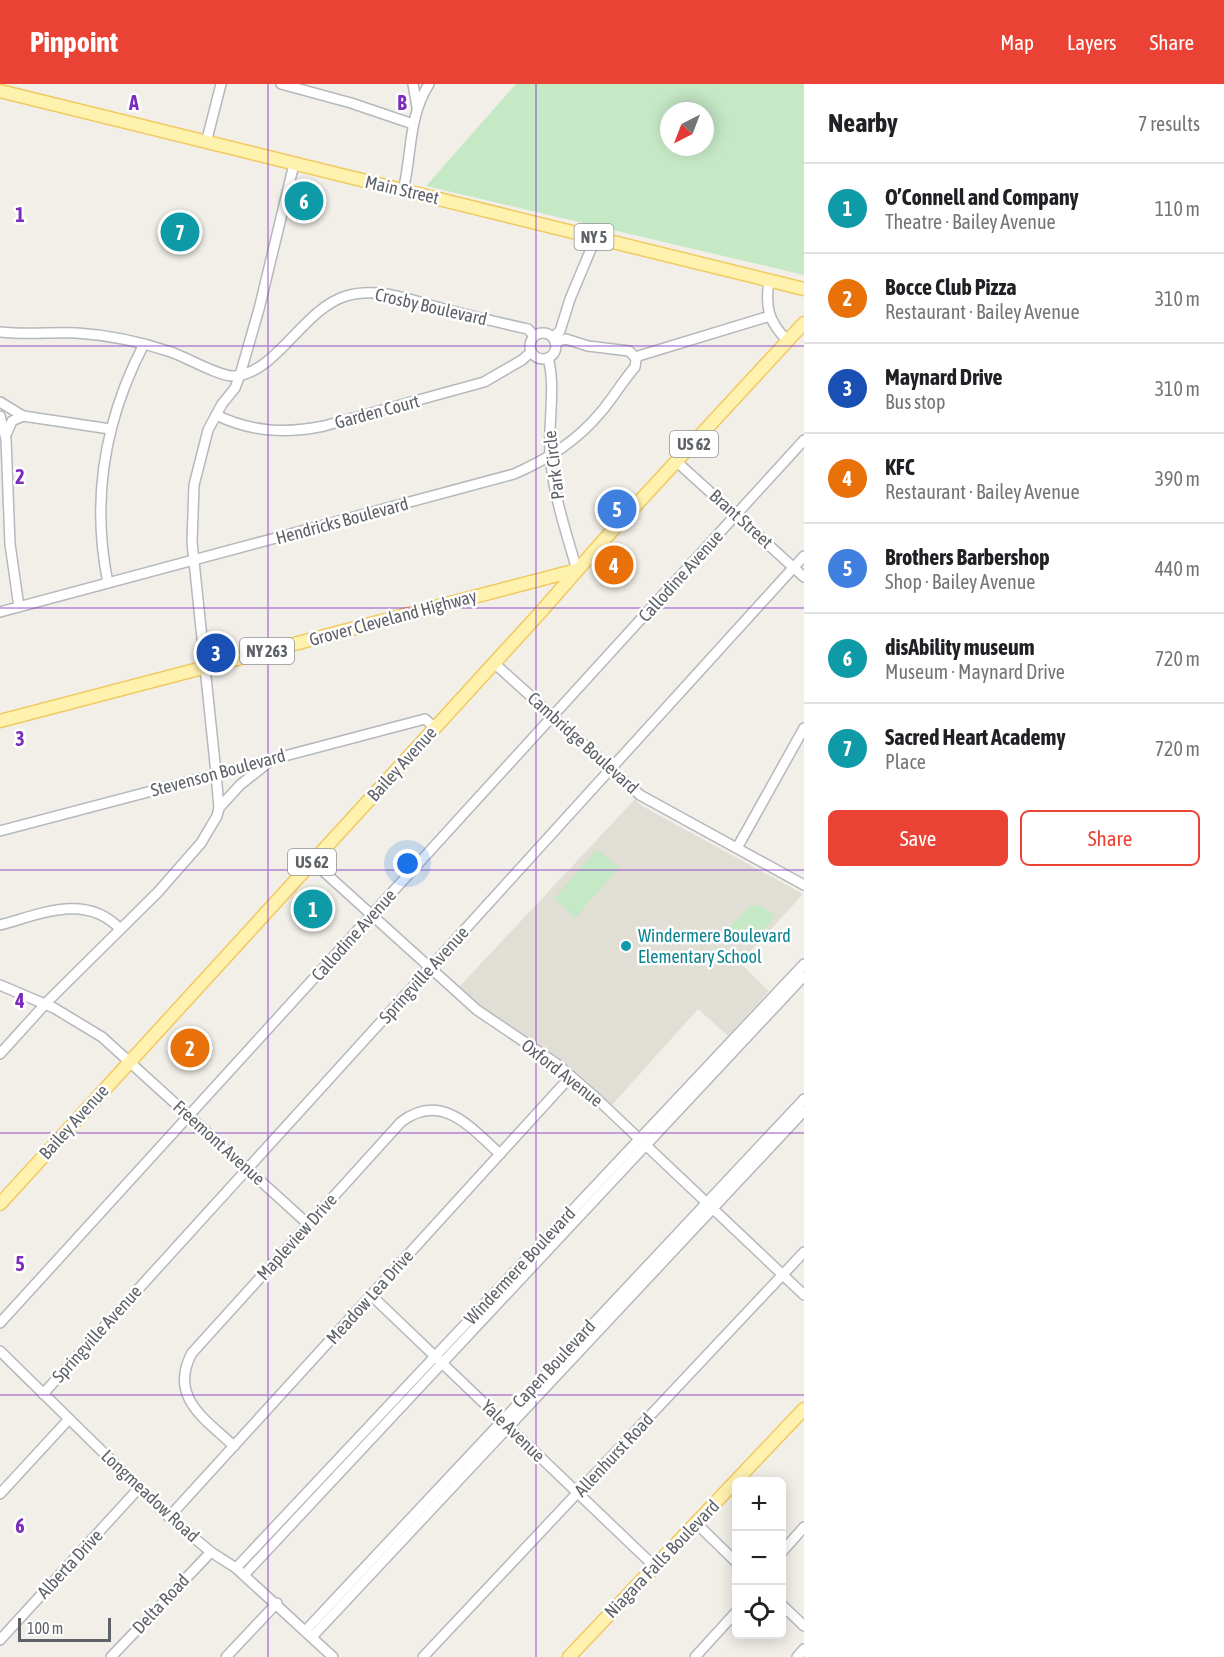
<!DOCTYPE html>
<html lang="en">
<head>
<meta charset="utf-8">
<style>
  :root { --surface:#fff; --page:#f2f2f2; --text:#202124; --muted:#757577; --line:#e0e0e0; --accent:#ea4335 }
  body { margin:0; font-family:"Asap Condensed",sans-serif; background:var(--page); color:var(--text) }
  .controls { position:absolute; right:18px; bottom:18px; display:grid; overflow:hidden; border-radius:9px; box-shadow:0 3px 15px #0003 }
  .controls button { width:54px; height:54px; display:grid; place-items:center; padding:0; border:0; border-bottom:2px solid var(--line); background:var(--surface); color:var(--text); font:30px sans-serif }
  .compass { position:absolute; left:660px; top:18px; width:54px; height:54px; border-radius:50%; background:var(--surface); box-shadow:0 3px 15px #0003; rotate:222deg }
  .scale { position:absolute; left:18px; bottom:15px; width:93px; box-sizing:border-box; padding-left:6px; border:3px solid #5f6368; border-top:0; font-size:16px; line-height:21px; white-space:nowrap; color:#5f6368; -webkit-text-stroke:4px #fff; paint-order:stroke }
  .you { position:absolute; left:408px; top:780px; width:21px; height:21px; margin:-15px; border:4px solid #fff; border-radius:50%; background:#1a73e8; box-shadow:0 0 0 9px #1a73e833 }
  .badge { display:grid; place-items:center; width:39px; height:39px; border-radius:50%; background:var(--accent); color:#fff; font-size:20px; font-weight:700 }
  .pin { position:absolute; translate:-50% -50%; border:3px solid #fff; box-shadow:0 2px 6px #0006 }
  .list { margin:0; padding:0; list-style:none }
  h2 { display:flex; justify-content:space-between; align-items:center; height:78px; margin:0; padding:0 24px; font-size:26px }
  h2 small { font-size:20px; font-weight:400; color:var(--muted) }
  .list li { display:grid; grid-template-columns:39px 1fr auto; gap:18px; align-items:center; box-sizing:border-box; height:90px; padding:0 24px; border-top:2px solid var(--line) }
  .list b { display:block; font-size:22px; white-space:nowrap }
  .list p { margin:0; font-size:20px; white-space:nowrap; color:var(--muted) }
  .list em { font-size:20px; font-style:normal; color:var(--muted) }
  .actions { display:flex; gap:12px; padding:18px 24px }
  .actions a { flex:1; padding:14px 0; border:2px solid var(--accent); border-radius:9px; text-align:center; font-size:21px; color:var(--accent) }
  .actions .main { background:var(--accent); color:#fff }
  .icon { flex:none; width:33px; height:33px; fill:none; stroke:currentColor; stroke-width:2; stroke-linecap:round; stroke-linejoin:round }
  .map { position:relative; flex:none; width:804px; height:1573px; overflow:hidden }
  header { display:flex; align-items:center; gap:36px; box-sizing:border-box; height:84px; padding:0 30px; background:var(--accent); color:#fff }
  header strong { font-size:28px }
  nav { display:flex; gap:33px; margin-inline-start:auto; font-size:21px }
  main { display:flex }
  aside { flex:1; background:var(--surface) }
  .map>svg:first-child { display:block }
  .education { fill:#e1ded6 }
  .green { fill:#c5e8c5; fill-rule:evenodd }
  .lines { fill:none; stroke-linecap:round; stroke-linejoin:round }
  .minor-casing { stroke:#b5b8bc; stroke-width:12 }
  .major-casing { stroke:#f2c960; stroke-width:15 }
  .minor { stroke:#fff; stroke-width:9 }
  .major { stroke:#fff2af; stroke-width:12 }
  .grid { fill:none; stroke:#7b2cbf; stroke-width:1.5; stroke-opacity:0.55 }
  .culture-dot { fill:#0f9aa8; stroke:#fff; stroke-width:2 }
  .labels { text-anchor:middle; stroke-width:5; stroke-linejoin:round; paint-order:stroke }
  .shield { fill:#fff; stroke:#8f9295; stroke-width:1.5 }
  .shield-label { font-size:16px; font-weight:bold; fill:#5f6368 }
  .street-label { font-size:18px; fill:#5f6368; stroke:#fff }
  .culture-label { font-size:18px; fill:#0d838f; stroke:#fff; text-anchor:start }
  .grid-label { font-size:20px; text-anchor:middle; font-weight:bold; fill:#7b2cbf; stroke:#fff; stroke-width:5; stroke-linejoin:round; paint-order:stroke }
</style>
</head>
<body>
<header>
<strong>Pinpoint</strong>
<nav><a>Map</a><a>Layers</a><a>Share</a></nav>
</header>
<main>
<div class="map">
<svg width="804" height="1573" viewBox="0 0 804 1573">
  <rect width="100%" height="100%" fill="#f1efe8"/>
  <!-- education -->
  <polygon class="education" points="635,715 642,722 803,810 740,879 769,907 728,952 698,925 612,1021 581,992 556,972 493,931 459,903"/>
  <!-- green -->
  <g class="green">
    <path d="M516,0H804V191L426,102ZM669,27H705V63H669Z"/>
    <polygon points="597,765 619,784 575,834 554,815"/>
    <polygon points="757,821 762,822 776,832 753,858 741,857 728,844 750,822"/>
  </g>
  <g class="lines">
    <!-- minor casing -->
    <g class="minor-casing">
      <g id="minor">
        <polyline points="281,0 351,19 413,40"/>
        <polyline points="413,0 417,23"/>
        <polyline points="206,59 221,0"/>
        <path d="M403,107C412,71 408,33 429,0"/>
        <path d="M769,197C765,222 768,238 788,257"/>
        <path d="M0,248C26,251 51,248 77,249C109,251 141,258 171,268C186,273 220,293 234,292C276,290 303,225 346,212C378,202 413,217 444,225C472,232 500,239 528,245L534,252"/>
        <circle cx="543" cy="262" r="13"/>
        <polyline points="553,253 560,247 570,215 596,153"/>
        <polyline points="555,258 566,255 588,262 629,267 635,273"/>
        <polyline points="635,273 770,232"/>
        <path d="M548,274C556,302 548,339 550,370C553,410 566,448 577,486"/>
        <polyline points="0,318 23,332 110,345"/>
        <path d="M216,331C252,348 285,350 324,342L484,298L522,276L531,268"/>
        <polyline points="0,332 6,355 10,460 19,523"/>
        <polyline points="6,351 12,337 23,332"/>
        <polyline points="677,378 804,493"/>
        <path d="M108,499C91,416 105,335 144,260"/>
        <path d="M0,528L514,390C548,375 577,357 601,328C613,314 622,298 635,283L636,276L635,273"/>
        <polyline points="494,579 640,711 804,801"/>
        <polyline points="219,724 240,701 269,678"/>
        <polyline points="0,747 425,635 435,644"/>
        <polyline points="737,764 804,644"/>
        <polyline points="312,777 477,926 557,980 595,1013 804,1211"/>
        <path d="M0,841C41,830 86,809 120,845"/>
        <polyline points="0,901 54,924 102,953 308,1140"/>
        <polyline points="0,970 48,917 158,808 201,759 217,732 219,724 216,689 192,458 194,401 208,346 222,320 235,304 240,291 259,225 294,80"/>
        <polyline points="372,1212 654,1482"/>
        <polyline points="0,1239 804,356"/>
        <polyline points="0,1267 169,1433 211,1468 236,1484 333,1573"/>
        <polyline points="43,1310 804,472"/>
        <path d="M234,1362C206,1336 168,1313 192,1269L401,1038C442,1007 471,1044 500,1070"/>
        <polyline points="0,1410 69,1335"/>
        <polyline points="169,1433 571,992"/>
        <polyline points="696,1439 736,1478"/>
        <polyline points="782,1468 804,1443"/>
        <polyline points="236,1484 804,880"/>
        <polyline points="244,1491 804,892"/>
        <polyline points="782,1521 804,1542"/>
        <polyline points="306,1546 804,1015"/>
        <polyline points="312,1553 804,1027"/>
        <polyline points="0,1556 139,1404"/>
        <polyline points="111,1573 211,1468"/>
        <polyline points="226,1573 277,1519"/>
        <polyline points="423,1573 804,1168"/>
        <polyline points="695,1573 736,1528"/>
        <polyline points="797,1573 804,1565"/>
      </g>
    </g>
    <!-- major casing -->
    <g class="major-casing">
      <g id="major">
        <polyline points="0,7 804,205"/>
        <polyline points="0,637 577,486"/>
        <polyline points="0,1120 539,530 602,458 804,239"/>
        <polyline points="569,1573 804,1325"/>
      </g>
    </g>
    <!-- minor -->
    <use href="#minor" class="minor"/>
    <!-- major -->
    <use href="#major" class="major"/>
  </g>
  <!-- grid -->
  <path class="grid" d="M268,0V1573M536,0V1573M0,262H804M0,524H804M0,786H804M0,1049H804M0,1311H804"/>
  <!-- markers -->
  <circle class="culture-dot" cx="626" cy="862" r="6"/>
  <g class="labels">
    <!-- shield labels -->
    <g class="shield">
      <rect x="574.5" y="140" width="39" height="26" rx="4.5"/>
      <rect x="670" y="347" width="48" height="26" rx="4.5"/>
      <rect x="240" y="554" width="54" height="26" rx="4.5"/>
      <rect x="288" y="765" width="48" height="26" rx="4.5"/>
    </g>
    <g class="shield-label">
      <text x="594" y="159">NY 5</text>
      <text x="694" y="366">US 62</text>
      <text x="267" y="573">NY 263</text>
      <text x="312" y="784">US 62</text>
    </g>
    <!-- street labels -->
    <g class="street-label">
      <text transform="translate(402 106) rotate(13)" y="6">Main Street</text>
      <text transform="translate(431 223) rotate(13)" y="6">Crosby Boulevard</text>
      <text transform="translate(377 328) rotate(-15)" y="6">Garden Court</text>
      <text transform="translate(554 381) rotate(-97)" y="6">Park Circle</text>
      <text transform="translate(741 435) rotate(42)" y="6">Brant Street</text>
      <text transform="translate(342 437) rotate(-15)" y="6">Hendricks Boulevard</text>
      <text transform="translate(681 492) rotate(-48)" y="6">Callodine Avenue</text>
      <text transform="translate(393 534) rotate(-15)" y="6">Grover Cleveland Highway</text>
      <text transform="translate(583 659) rotate(42)" y="6">Cambridge Boulevard</text>
      <text transform="translate(402 680) rotate(-48)" y="6">Bailey Avenue</text>
      <text transform="translate(218 689) rotate(-15)" y="6">Stevenson Boulevard</text>
      <text transform="translate(354 851) rotate(-48)" y="6">Callodine Avenue</text>
      <text transform="translate(424 891) rotate(-48)" y="6">Springville Avenue</text>
      <text transform="translate(562 989) rotate(38)" y="6">Oxford Avenue</text>
      <text transform="translate(74 1038) rotate(-48)" y="6">Bailey Avenue</text>
      <text transform="translate(219 1059) rotate(42)" y="6">Freemont Avenue</text>
      <text transform="translate(297 1153) rotate(-48)" y="6">Mapleview Drive</text>
      <text transform="translate(520 1182) rotate(-47)" y="6">Windermere Boulevard</text>
      <text transform="translate(370 1213) rotate(-48)" y="6">Meadow Lea Drive</text>
      <text transform="translate(97 1250) rotate(-48)" y="6">Springville Avenue</text>
      <text transform="translate(554 1280) rotate(-47)" y="6">Capen Boulevard</text>
      <text transform="translate(513 1347) rotate(44)" y="6">Yale Avenue</text>
      <text transform="translate(614 1371) rotate(-47)" y="6">Allenhurst Road</text>
      <text transform="translate(150 1412) rotate(43)" y="6">Longmeadow Road</text>
      <text transform="translate(662 1475) rotate(-46)" y="6">Niagara Falls Boulevard</text>
      <text transform="translate(70 1480) rotate(-47)" y="6">Alberta Drive</text>
      <text transform="translate(161 1520) rotate(-47)" y="6">Delta Road</text>
    </g>
    <!-- culture labels -->
    <g class="culture-label">
      <text x="638" y="858">Windermere Boulevard<tspan x="638" dy="21">Elementary School</tspan></text>
    </g>
  </g>
  <g class="grid-label">
    <text x="134" y="26">A</text>
    <text x="402" y="26">B</text>
    <text x="20" y="138">1</text>
    <text x="20" y="400">2</text>
    <text x="20" y="662">3</text>
    <text x="20" y="924">4</text>
    <text x="20" y="1187">5</text>
    <text x="20" y="1449">6</text>
  </g>
</svg>
<div class="controls">
<button>+</button>
<button>−</button>
<button><svg class="icon" aria-label="locate" viewBox="0 0 24 24"><circle cx="12" cy="12" r="6"/><path d="M12 2v4M12 18v4M2 12h4M18 12h4"/></svg></button>
</div>
<svg class="compass" viewBox="-18 -18 36 36"><path d="M0-13l5 13h-10z" fill="#e53935"/><path d="M0 13l5-13h-10z" fill="#757577"/></svg>
<div class="scale">100 m</div>
<div class="you"></div>
<div class="pin badge" style="left:313px;top:825px;background:#0f9aa8">1</div>
<div class="pin badge" style="left:190px;top:964px;background:#e8710a">2</div>
<div class="pin badge" style="left:216px;top:569px;background:#1a4fb4">3</div>
<div class="pin badge" style="left:614px;top:481px;background:#e8710a">4</div>
<div class="pin badge" style="left:617px;top:425px;background:#3f7fe0">5</div>
<div class="pin badge" style="left:304px;top:117px;background:#0f9aa8">6</div>
<div class="pin badge" style="left:180px;top:148px;background:#0f9aa8">7</div>
</div>
<aside>
<h2>Nearby<small>7 results</small></h2>
<ul class="list">
<li><span class="badge" style="background:#0f9aa8">1</span><div><b>O’Connell and Company</b><p>Theatre · Bailey Avenue</p></div><em>110 m</em></li>
<li><span class="badge" style="background:#e8710a">2</span><div><b>Bocce Club Pizza</b><p>Restaurant · Bailey Avenue</p></div><em>310 m</em></li>
<li><span class="badge" style="background:#1a4fb4">3</span><div><b>Maynard Drive</b><p>Bus stop</p></div><em>310 m</em></li>
<li><span class="badge" style="background:#e8710a">4</span><div><b>KFC</b><p>Restaurant · Bailey Avenue</p></div><em>390 m</em></li>
<li><span class="badge" style="background:#3f7fe0">5</span><div><b>Brothers Barbershop</b><p>Shop · Bailey Avenue</p></div><em>440 m</em></li>
<li><span class="badge" style="background:#0f9aa8">6</span><div><b>disAbility museum</b><p>Museum · Maynard Drive</p></div><em>720 m</em></li>
<li><span class="badge" style="background:#0f9aa8">7</span><div><b>Sacred Heart Academy</b><p>Place</p></div><em>720 m</em></li>
</ul>
<div class="actions"><a class="main">Save</a><a>Share</a></div>
</aside>
</main>
</body>
</html>
